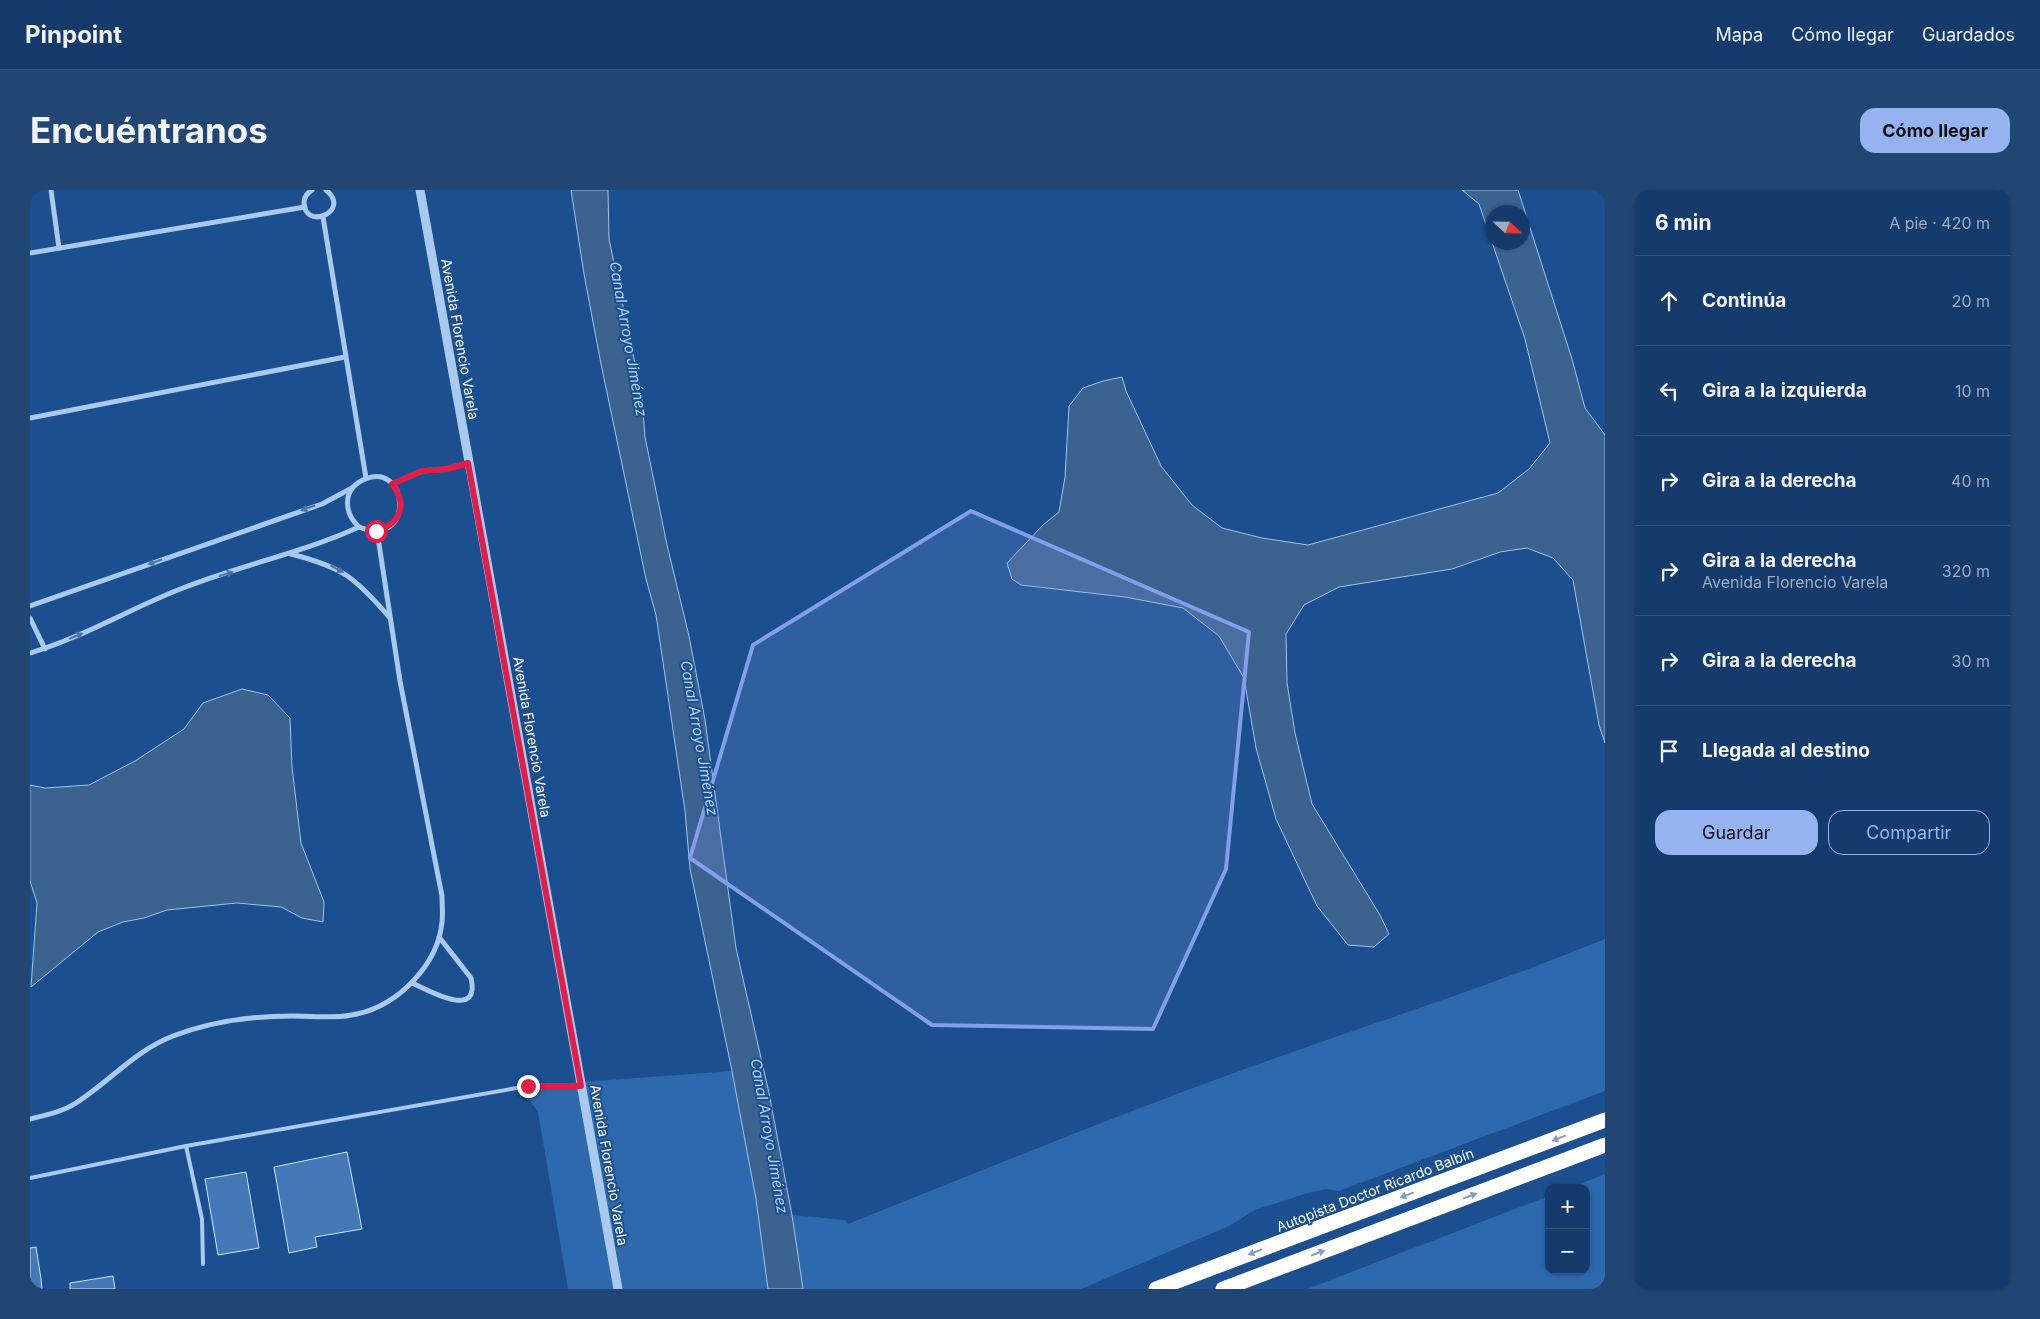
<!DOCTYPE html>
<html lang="es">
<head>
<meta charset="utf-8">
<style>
  :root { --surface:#143b6b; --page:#214673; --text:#f1f3f6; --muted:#9dadc1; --line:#33557e; --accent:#95b2f1 }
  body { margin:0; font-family:Inter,sans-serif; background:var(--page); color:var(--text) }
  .controls { position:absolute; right:15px; bottom:15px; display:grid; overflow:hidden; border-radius:10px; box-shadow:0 1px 4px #0004 }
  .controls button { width:45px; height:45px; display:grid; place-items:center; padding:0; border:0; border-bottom:1px solid var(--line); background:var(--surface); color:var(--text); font:25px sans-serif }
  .compass { position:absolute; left:1455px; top:15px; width:45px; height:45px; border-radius:50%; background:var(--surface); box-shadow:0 1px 4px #0004; rotate:112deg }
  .stop { position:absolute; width:15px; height:15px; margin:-11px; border:4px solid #e11d48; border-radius:50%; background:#fff }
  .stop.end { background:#e11d48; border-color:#fff; box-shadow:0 1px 5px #0008 }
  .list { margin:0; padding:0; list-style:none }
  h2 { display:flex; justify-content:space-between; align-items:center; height:65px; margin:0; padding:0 20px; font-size:21px }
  h2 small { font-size:16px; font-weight:400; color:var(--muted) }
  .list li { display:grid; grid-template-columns:32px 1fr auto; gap:15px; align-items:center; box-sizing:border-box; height:90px; padding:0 20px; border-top:1px solid var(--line) }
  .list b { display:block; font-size:19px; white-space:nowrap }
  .list p { margin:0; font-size:16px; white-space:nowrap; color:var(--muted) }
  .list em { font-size:16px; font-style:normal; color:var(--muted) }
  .actions { display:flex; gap:10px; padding:15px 20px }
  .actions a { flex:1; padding:11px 0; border:1px solid var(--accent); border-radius:15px; text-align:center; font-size:18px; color:var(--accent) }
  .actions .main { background:var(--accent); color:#111 }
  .icon { flex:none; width:28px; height:28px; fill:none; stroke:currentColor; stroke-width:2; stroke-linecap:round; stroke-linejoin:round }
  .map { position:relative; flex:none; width:1575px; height:1099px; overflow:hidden; border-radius:15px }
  header { display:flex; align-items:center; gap:30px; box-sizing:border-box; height:70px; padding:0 25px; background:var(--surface); border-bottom:1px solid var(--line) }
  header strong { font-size:24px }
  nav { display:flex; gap:28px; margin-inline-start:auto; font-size:18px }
  .intro { display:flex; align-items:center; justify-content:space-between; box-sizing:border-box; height:120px; padding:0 30px }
  h1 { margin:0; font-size:35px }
  .button { padding:12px 22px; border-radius:15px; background:var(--accent); color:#111; font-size:18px; font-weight:700 }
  main { display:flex; gap:30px; padding:0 30px }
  aside { flex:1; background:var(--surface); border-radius:15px; box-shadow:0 1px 4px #0004 }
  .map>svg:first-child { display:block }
  .green { fill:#2e69ad }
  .water { fill:#3c6290; stroke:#9cc4f0; fill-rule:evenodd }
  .building { fill:#4478b7; stroke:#cfe3fa }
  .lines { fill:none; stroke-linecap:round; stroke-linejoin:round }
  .service { stroke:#a9c9ee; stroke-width:4 }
  .minor { stroke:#a9c9ee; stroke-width:5 }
  .tertiary { stroke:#a9c9ee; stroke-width:9 }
  .motorway { stroke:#fff; stroke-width:15 }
  .oneway { fill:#4674ac }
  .oneway2 { fill:#829ec1 }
  .route { stroke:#e11d48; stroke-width:6 }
  .marked { fill:#839eea; fill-opacity:0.2; stroke:#839eea; stroke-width:4; stroke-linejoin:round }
  .labels { text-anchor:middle; stroke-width:4; stroke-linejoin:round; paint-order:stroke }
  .street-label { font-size:14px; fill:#fff; stroke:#1b4f8f }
  .water-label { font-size:15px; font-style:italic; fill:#b5d3f5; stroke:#1b4f8f }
</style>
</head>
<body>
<header>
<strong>Pinpoint</strong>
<nav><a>Mapa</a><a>Cómo llegar</a><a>Guardados</a></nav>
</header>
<div class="intro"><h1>Encuéntranos</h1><a class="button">Cómo llegar</a></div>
<main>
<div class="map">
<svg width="1575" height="1099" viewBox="0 0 1575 1099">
  <rect width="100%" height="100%" fill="#1b4f8f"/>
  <!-- green -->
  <g class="green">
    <path d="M1575,749V901L1309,1001L1296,999L1278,1003L1225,1020L1199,1036L1051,1099H773L762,1025L815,1030L818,1034C953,980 1087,925 1223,876C1340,834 1460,796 1575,749Z"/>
    <polygon points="702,881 726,1009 738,1099 538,1099 508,922 493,902 498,896"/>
    <polygon points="1575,984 1575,1099 1277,1099 1519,1006 1519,1080 1556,1080 1556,998 1540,998"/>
  </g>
  <!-- water -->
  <g class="water">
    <polygon points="541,0 578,0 579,49 612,207 615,247 637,355 659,446 675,530 706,758 739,903 762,1025 773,1099 738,1099 726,1009 702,881 660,679 655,621 626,425 616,389 571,174 554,84"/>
    <path d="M1432,0H1488L1542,169L1555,218L1575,245V553L1569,535L1543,390L1523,368L1497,358L1470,362L1422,379L1309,397L1274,415L1256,444L1257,493L1265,543L1282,614L1350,725L1359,744L1344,757L1318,755L1287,716L1246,629L1226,558L1214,488L1189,446L1153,418L1095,407L991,395L982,389L977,373L1013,335L1029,322L1035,287L1039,216L1053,198L1073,191L1092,187L1096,201L1131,276L1162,315L1192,338L1232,348L1278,355L1468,303L1499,279L1520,253L1495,149L1449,14ZM1462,22H1492V52H1462Z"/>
    <polygon points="212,499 238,505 260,528 262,577 271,653 294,712 293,732 272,728 251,717 207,713 137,720 114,728 93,732 68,742 1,797 7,713 0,691 0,595 15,598 59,595 105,571 154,539 173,513"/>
  </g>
  <!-- building -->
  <g class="building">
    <polygon points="317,962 332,1039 285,1047 287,1057 259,1063 244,977"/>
    <polygon points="216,982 229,1058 188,1065 175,989"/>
    <polygon points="6,1057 11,1089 12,1099 0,1099 0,1058"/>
    <polygon points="83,1086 85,1099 40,1099 40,1093"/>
  </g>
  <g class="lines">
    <!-- service -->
    <g class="service">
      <polyline points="156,956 498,896 551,896"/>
      <polyline points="0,988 156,956 172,1029 173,1074"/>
    </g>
    <!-- minor -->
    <g class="minor">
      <polyline points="21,0 29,58"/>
      <path d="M282,0C277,3 274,8 274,13C275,41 322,21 296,0"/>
      <polyline points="293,27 336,288"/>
      <polyline points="0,63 275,17"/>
      <polyline points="0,228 315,167"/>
      <polyline points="362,294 392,281 417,279 438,273"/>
      <path d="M261,364C312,377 325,387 360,428"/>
      <polyline points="0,416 292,314 322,298"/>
      <polyline points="0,428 15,459"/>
      <path d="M0,463C54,447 101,418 153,398C211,375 272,363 329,337C386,360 379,268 333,290C312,300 314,323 329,337"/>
      <path d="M382,793C398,800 451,831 441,788L409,747"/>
      <path d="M0,929C16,925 32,922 46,913C79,892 106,860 143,846C180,832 223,826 262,826C284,826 306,829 327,824C368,815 408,775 412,732C413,723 412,714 412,706L370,491L347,341"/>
    </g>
    <!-- tertiary -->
    <polyline class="tertiary" points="390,0 588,1099"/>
    <!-- motorway -->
    <g class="motorway">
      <polyline points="1126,1099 1575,930"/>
      <polyline points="1193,1099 1575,955"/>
    </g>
  </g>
  <!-- one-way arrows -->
  <defs><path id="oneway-solid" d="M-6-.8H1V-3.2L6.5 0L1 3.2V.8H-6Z" transform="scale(1.25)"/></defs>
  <g class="oneway">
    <use href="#oneway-solid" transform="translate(278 318) rotate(161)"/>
    <use href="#oneway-solid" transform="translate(125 372) rotate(161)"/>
    <use href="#oneway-solid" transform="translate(307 379) rotate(28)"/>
    <use href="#oneway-solid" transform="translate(196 384) rotate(-17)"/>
    <use href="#oneway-solid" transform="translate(46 446) rotate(-22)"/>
  </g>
  <g class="oneway2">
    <use href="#oneway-solid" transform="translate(1529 948) rotate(159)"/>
    <use href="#oneway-solid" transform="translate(1377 1005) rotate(159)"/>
    <use href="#oneway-solid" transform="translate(1440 1006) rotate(-21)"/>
    <use href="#oneway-solid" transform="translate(1225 1062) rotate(159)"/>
    <use href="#oneway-solid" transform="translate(1288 1063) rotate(-21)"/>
  </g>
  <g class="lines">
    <!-- route -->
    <path class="route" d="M346,341C371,334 378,314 362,294L392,281L417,279L438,273L551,896H498"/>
  </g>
  <!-- marked area -->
  <path class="marked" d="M941,321L1219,442L1196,679L1123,839L902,835L660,668L723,455Z"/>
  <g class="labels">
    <!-- street labels -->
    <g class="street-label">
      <text transform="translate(430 149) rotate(80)" y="5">Avenida Florencio Varela</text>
      <text transform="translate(502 547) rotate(80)" y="5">Avenida Florencio Varela</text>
      <text transform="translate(579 975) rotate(80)" y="5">Avenida Florencio Varela</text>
      <text transform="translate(1345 1000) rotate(-21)" y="5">Autopista Doctor Ricardo Balbín</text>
    </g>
    <!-- water labels -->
    <g class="water-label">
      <text transform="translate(598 149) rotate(80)" y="5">Canal Arroyo Jiménez</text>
      <text transform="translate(669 548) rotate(80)" y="5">Canal Arroyo Jiménez</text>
      <text transform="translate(739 946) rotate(80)" y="5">Canal Arroyo Jiménez</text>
    </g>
  </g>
</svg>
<div class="controls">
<button>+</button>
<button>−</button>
</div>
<svg class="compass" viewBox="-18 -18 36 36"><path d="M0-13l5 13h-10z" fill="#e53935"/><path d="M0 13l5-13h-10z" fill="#9dadc1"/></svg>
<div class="stop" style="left:346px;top:341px"></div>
<div class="stop end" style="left:498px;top:896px"></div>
</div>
<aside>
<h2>6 min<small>A pie · 420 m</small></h2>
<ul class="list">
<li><svg class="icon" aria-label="ahead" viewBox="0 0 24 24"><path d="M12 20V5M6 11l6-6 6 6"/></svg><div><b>Continúa</b></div><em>20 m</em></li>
<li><svg class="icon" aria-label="left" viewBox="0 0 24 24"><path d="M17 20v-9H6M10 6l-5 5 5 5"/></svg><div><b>Gira a la izquierda</b></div><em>10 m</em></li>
<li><svg class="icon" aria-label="right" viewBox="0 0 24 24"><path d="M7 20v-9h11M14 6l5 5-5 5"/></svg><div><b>Gira a la derecha</b></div><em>40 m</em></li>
<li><svg class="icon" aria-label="right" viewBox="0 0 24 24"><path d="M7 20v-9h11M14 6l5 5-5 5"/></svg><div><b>Gira a la derecha</b><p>Avenida Florencio Varela</p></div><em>320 m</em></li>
<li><svg class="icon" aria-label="right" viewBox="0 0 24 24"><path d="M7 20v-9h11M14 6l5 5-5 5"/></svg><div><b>Gira a la derecha</b></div><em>30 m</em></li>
<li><svg class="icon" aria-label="arrive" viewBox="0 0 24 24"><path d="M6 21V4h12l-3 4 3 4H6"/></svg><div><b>Llegada al destino</b></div></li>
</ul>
<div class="actions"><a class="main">Guardar</a><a>Compartir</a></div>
</aside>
</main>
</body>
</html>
